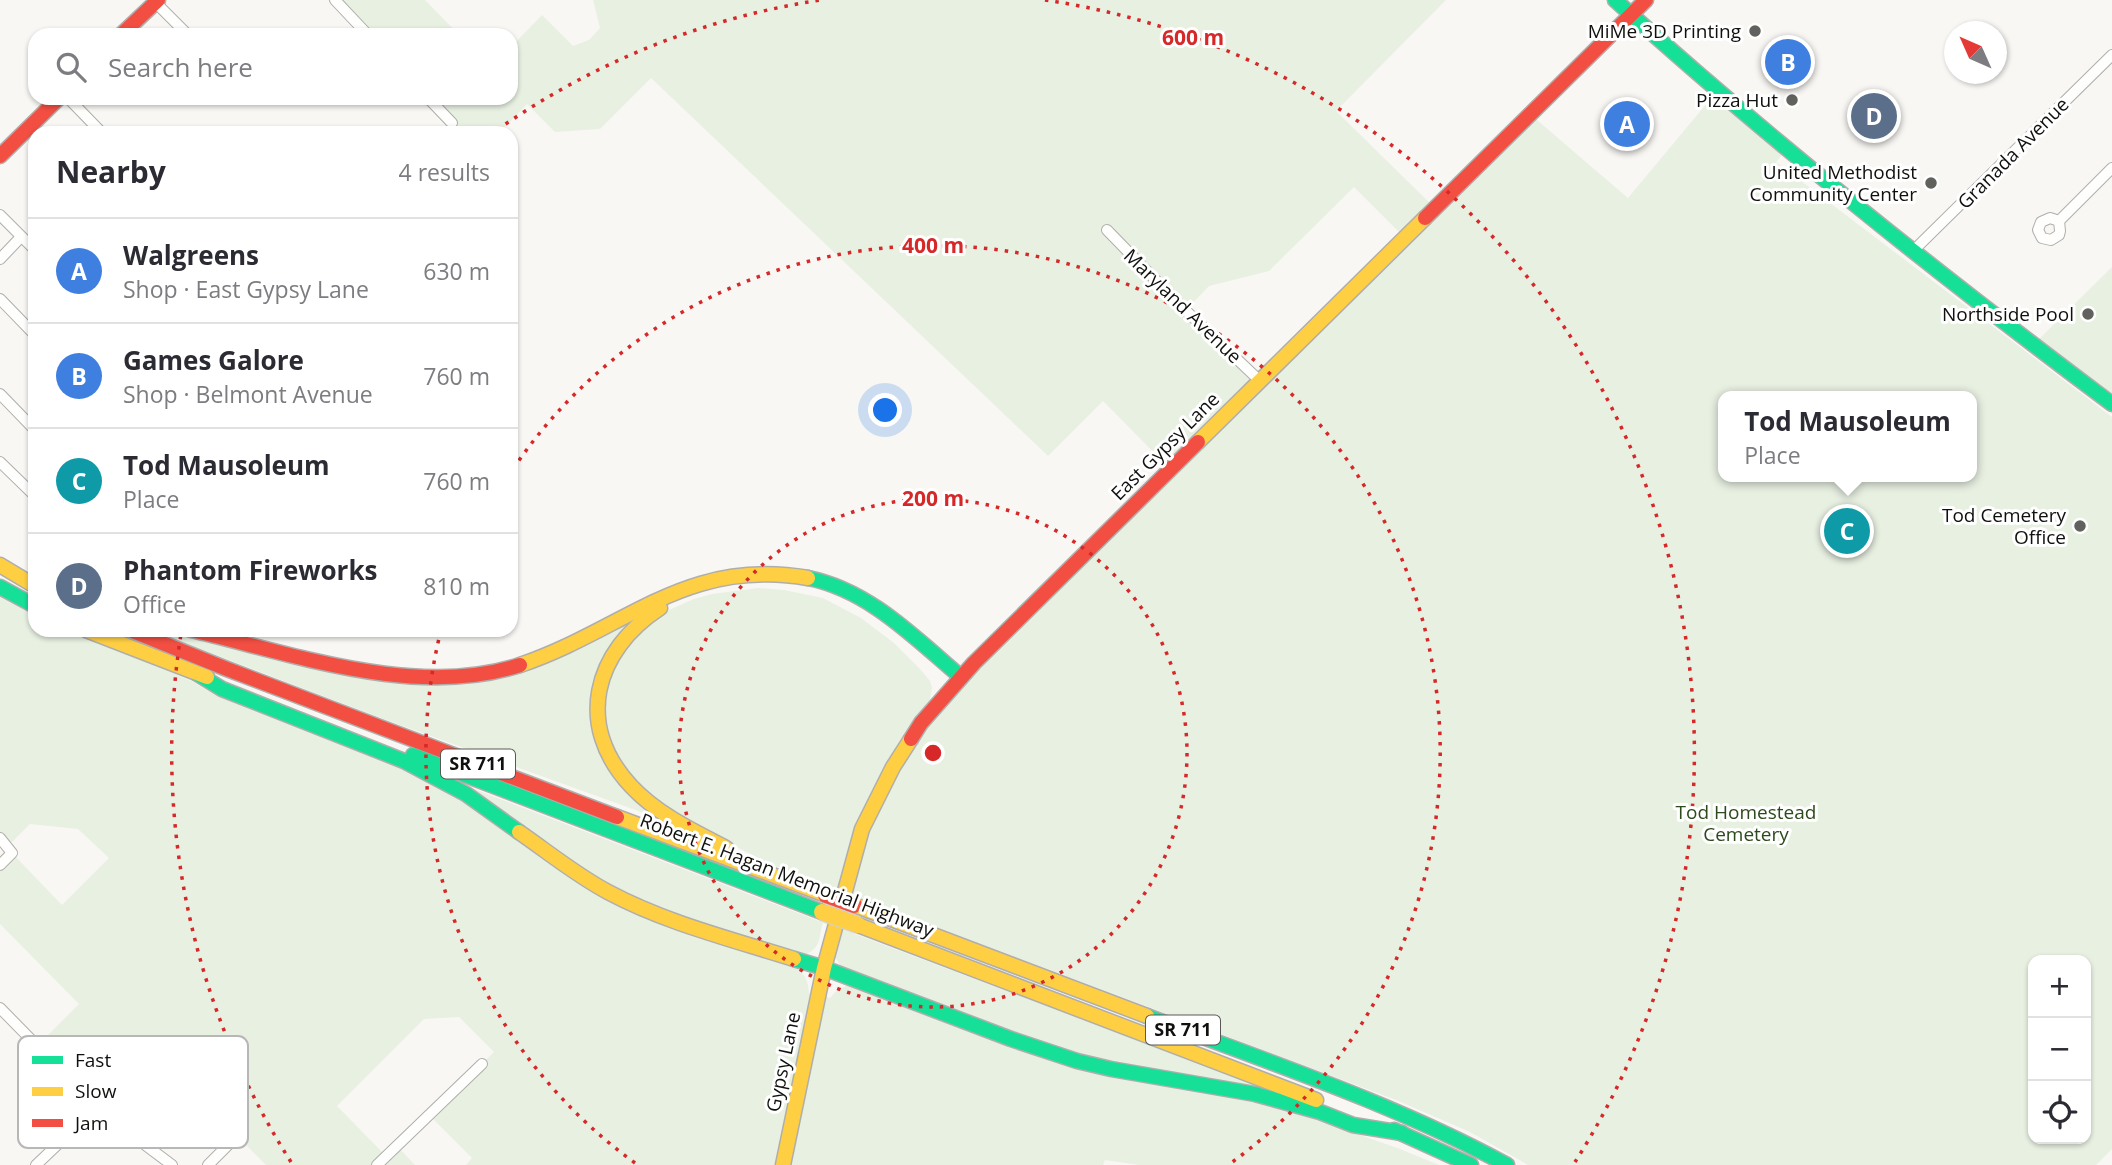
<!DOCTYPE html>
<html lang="en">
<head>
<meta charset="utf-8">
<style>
  :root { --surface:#fff; --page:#f2f2f3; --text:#2b2b33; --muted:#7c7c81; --line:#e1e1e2; --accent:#2563eb }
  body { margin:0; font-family:"Open Sans",sans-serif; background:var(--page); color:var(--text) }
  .controls { position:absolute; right:21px; bottom:21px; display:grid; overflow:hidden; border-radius:14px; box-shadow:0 2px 5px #0004 }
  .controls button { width:63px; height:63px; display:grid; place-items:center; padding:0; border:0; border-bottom:2px solid var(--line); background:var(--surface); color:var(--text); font:35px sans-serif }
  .compass { position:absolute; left:1944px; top:21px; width:63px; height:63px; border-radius:50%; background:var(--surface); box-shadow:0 2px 5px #0004; rotate:315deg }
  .you { position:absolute; left:886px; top:411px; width:24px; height:24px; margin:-18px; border:5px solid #fff; border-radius:50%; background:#1a73e8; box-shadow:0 0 0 10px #1a73e833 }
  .badge { display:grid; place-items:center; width:46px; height:46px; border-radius:50%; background:var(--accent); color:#fff; font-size:23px; font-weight:700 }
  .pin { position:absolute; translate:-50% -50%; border:4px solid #fff; box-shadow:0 2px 7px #0006 }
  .popup { position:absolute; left:1718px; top:391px; width:259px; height:91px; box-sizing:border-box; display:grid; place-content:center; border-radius:14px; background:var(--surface); filter:drop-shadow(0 2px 5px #0005); font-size:23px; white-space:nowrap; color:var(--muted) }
  .popup b { font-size:26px; color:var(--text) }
  .popup::after { content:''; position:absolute; left:50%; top:100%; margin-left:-14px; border:14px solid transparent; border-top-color:var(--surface) }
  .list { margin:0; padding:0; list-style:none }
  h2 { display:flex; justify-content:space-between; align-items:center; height:91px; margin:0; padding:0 28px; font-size:30px }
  h2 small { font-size:23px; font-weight:400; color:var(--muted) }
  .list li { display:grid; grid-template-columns:46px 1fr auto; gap:21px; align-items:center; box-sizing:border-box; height:105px; padding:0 28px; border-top:2px solid var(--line) }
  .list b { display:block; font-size:26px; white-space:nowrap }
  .list p { margin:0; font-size:23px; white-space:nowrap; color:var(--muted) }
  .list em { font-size:23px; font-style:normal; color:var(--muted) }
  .icon { flex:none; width:38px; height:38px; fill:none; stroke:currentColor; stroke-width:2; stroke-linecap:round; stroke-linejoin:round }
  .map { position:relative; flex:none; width:2112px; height:1165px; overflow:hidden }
  .search { position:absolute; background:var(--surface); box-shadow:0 2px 5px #0004; left:28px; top:28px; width:490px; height:77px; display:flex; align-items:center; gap:18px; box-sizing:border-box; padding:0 24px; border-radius:21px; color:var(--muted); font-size:26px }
  .panel { position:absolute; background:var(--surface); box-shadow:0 2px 5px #0004; left:28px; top:126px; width:490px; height:511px; border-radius:21px }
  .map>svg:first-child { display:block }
  .green { fill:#e8f0e2; fill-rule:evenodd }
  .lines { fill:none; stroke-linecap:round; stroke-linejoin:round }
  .street-casing { stroke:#afaeac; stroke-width:12 }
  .fast-casing { stroke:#afaeac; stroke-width:17 }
  .slow-casing { stroke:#afaeac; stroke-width:17 }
  .jam-casing { stroke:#afaeac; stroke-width:17 }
  .street { stroke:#fefefd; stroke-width:10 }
  .fast { stroke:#16e098; stroke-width:14 }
  .slow { stroke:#ffcf43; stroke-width:14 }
  .jam { stroke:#f24e42; stroke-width:14 }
  .slow-bridge-casing { stroke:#d2d1d0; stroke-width:18; stroke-linecap:butt }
  .jam-bridge-casing { stroke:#d2d1d0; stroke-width:18; stroke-linecap:butt }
  .slow-bridge { stroke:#ffcf43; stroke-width:16 }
  .jam-bridge { stroke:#f24e42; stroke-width:16 }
  .ring { fill:none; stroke:#d62828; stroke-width:3.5; stroke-dasharray:3.5 7 }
  .poi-dot { fill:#61615e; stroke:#fff; stroke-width:2.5 }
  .labels { text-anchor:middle; stroke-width:6; stroke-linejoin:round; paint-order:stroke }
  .shield { fill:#fff; stroke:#585856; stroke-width:2 }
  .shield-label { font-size:18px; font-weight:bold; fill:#10100e }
  .poi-label { font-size:19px; fill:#10100e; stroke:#fff; text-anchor:end }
  .street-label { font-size:19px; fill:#10100e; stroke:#fff }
  .park-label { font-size:19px; fill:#2c4a1c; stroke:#fff }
  .key { fill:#fff; stroke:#b7b7b7; stroke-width:2 }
  .key-label { font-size:19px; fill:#10100e }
  .centre { fill:#d62828; stroke:#fff; stroke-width:3.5 }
  .ring-label { font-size:21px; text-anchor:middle; font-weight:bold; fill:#d62828; stroke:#fff; stroke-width:6; stroke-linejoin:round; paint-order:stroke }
</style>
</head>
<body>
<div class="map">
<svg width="2112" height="1165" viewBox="0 0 2112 1165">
  <rect width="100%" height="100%" fill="#f8f7f4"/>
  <!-- green -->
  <g class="green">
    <polygon points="335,0 425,0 459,35 368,35"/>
    <path d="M593,0H1446L1336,111L1435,208L1530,114L1628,198L1717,91L1787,149L1776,162L2112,417V1149L2096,1165H1528L1470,1132L1396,1100L769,864L691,823L654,801L617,761L603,708L612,664L650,621L669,610L694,599L712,594L758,588L784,590L823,598L861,618L894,643L920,669L930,681L932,687L930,700L924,712L1170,469L1103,401L1048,456L651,78L600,129L555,132L527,104L499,133H462L428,98H511V47L542,15L573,46L589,40L600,28ZM1354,187L1405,238L1260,381L1186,310L1209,286L1269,271ZM1723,396H1971V477H1723ZM2033,960H2086V1139H2033Z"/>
    <polygon points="2112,267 2112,404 2033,345"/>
    <path d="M0,597L35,616V630H69L189,680L214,694L400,767L466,802L683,932L693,937L794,967C805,973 808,980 809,993L830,998L836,991L848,985L1008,1044L1284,1108L1400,1149L1439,1165H1139L1105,1160L1103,1165H466L472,1158L429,1115L494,1052L459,1017L424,1019L337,1106L386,1156L397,1146L415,1165H266L237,1136L166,1094L128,1133L37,1046L79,1004L0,924V865L12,853L62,905L109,858L78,829L30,824L7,847L0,838Z"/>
    <polygon points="631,617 622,632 596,735 666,821 381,718 151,630 174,630 352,673 462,680"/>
    <path d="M469,787L819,921L822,912L858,925L855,934L1266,1089L1080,1058L841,966L835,957L843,930L823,923C818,938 822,947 805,955L673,914L591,875Z"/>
  </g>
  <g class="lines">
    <!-- street casing -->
    <g class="street-casing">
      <g id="street">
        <polyline points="335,0 368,35"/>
        <polyline points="155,2 188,35"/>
        <polyline points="68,98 102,133"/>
        <polyline points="428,98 452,123"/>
        <polyline points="0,215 35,250"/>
        <polygon points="2050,218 2059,221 2060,231 2059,235 2051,240 2042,238 2038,230 2041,222"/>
        <polyline points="2059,221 2112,168"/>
        <polyline points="1107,230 1179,304 1260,381"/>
        <polyline points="1913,251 2112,55"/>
        <polyline points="0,259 21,237"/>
        <polyline points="0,299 35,335"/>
        <polyline points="0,394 35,430"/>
        <polyline points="0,462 35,496"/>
        <polyline points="0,838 12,853 0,865"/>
        <polyline points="0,1008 104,1114 172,1165"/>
        <polyline points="36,1165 97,1107"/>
        <polyline points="208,1165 237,1136"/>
        <polyline points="377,1165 482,1064"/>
      </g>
    </g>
    <!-- fast casing -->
    <g class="fast-casing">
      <g id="fast">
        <path d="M1615,0C1774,144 1941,276 2112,404"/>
        <path d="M808,578C869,590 915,638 961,677"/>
        <polyline points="0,587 35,606"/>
        <polyline points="196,673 222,689 404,761 466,794 519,832"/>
        <polyline points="413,755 822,912"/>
        <polyline points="794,959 824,968 1011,1039 1077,1061 1111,1069 1255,1094 1320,1112 1353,1125 1402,1133"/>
        <path d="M1147,1016C1268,1062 1393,1103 1507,1165"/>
        <polyline points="1394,1130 1471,1165"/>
      </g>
    </g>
    <!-- slow casing -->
    <g class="slow-casing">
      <g id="slow">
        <polyline points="1198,442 1425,218"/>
        <polyline points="0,565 35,586"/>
        <path d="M660,608C594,651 574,725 631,786C657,814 693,831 726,848"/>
        <polyline points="86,630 207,677"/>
        <path d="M520,665C626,629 686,557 808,578"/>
        <polyline points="617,817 826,895"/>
        <path d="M519,832C548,852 576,875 608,892C666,923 731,939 794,959"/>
        <polyline points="854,905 1147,1016"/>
        <polyline points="858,925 1316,1100"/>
        <polyline points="783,1165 824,968 862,829 893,767 911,739"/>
      </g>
    </g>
    <!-- jam casing -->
    <g class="jam-casing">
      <g id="jam">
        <polyline points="121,35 158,0"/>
        <polyline points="0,156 59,98"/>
        <polyline points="1425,218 1646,0"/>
        <polyline points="130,630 227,669 617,817"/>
        <path d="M191,630C293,654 417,699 520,665"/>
        <polyline points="911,739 921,723 974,663 1198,442"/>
      </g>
    </g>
    <!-- street -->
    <use href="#street" class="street"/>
    <!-- fast -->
    <use href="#fast" class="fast"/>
    <!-- slow -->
    <use href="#slow" class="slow"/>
    <!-- jam -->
    <use href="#jam" class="jam"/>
    <!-- slow-bridge casing -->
    <g class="slow-bridge-casing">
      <polyline id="slow-bridge" points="822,912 858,925"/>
    </g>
    <!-- jam-bridge casing -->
    <g class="jam-bridge-casing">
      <polyline id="jam-bridge" points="826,895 854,905"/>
    </g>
    <!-- slow-bridge -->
    <use href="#slow-bridge" class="slow-bridge"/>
    <!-- jam-bridge -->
    <use href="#jam-bridge" class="jam-bridge"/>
  </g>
  <!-- distance rings -->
  <g class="ring">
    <circle cx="933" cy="753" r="254"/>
    <path d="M635 1163A507 507 0 0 1 441 630M513 469A507 507 0 1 1 1231 1163"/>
    <path d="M291 1162A761 761 0 0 1 181 634M497 130A761 761 0 0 1 821 0M1045 0A761 761 0 0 1 1575 1162"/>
  </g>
  <!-- markers -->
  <g class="poi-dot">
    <circle cx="1755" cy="31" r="7"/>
    <circle cx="1792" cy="100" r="7"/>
    <circle cx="1931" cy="183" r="7"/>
    <circle cx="2088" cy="314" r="7"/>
    <circle cx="2080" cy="526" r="7"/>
  </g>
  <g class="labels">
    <!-- shield labels -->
    <g class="shield">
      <rect x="441" y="749.5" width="74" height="29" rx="5"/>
      <rect x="1146" y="1015.5" width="74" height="29" rx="5"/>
    </g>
    <g class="shield-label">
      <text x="478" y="770">SR 711</text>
      <text x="1183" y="1036">SR 711</text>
    </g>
    <!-- poi labels -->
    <g class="poi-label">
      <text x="1741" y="38">MiMe 3D Printing</text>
      <text x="1778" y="107">Pizza Hut</text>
      <text x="1917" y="179">United Methodist<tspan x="1917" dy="22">Community Center</tspan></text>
      <text x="2074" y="321">Northside Pool</text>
      <text x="2066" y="522">Tod Cemetery<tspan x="2066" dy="22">Office</tspan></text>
    </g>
    <!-- street labels -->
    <g class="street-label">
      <text transform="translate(2013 153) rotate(-45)" y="7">Granada Avenue</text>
      <text transform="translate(1183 306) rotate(44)" y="7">Maryland Avenue</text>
      <text transform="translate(1165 446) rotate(-45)" y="7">East Gypsy Lane</text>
      <text transform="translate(787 875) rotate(21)" y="7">Robert E. Hagan Memorial Highway</text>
      <text transform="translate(783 1062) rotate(-78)" y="7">Gypsy Lane</text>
    </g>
    <!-- park labels -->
    <g class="park-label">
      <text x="1746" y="819">Tod Homestead<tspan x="1746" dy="22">Cemetery</tspan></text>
    </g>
  </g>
  <!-- legend -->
  <rect x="18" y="1036" width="230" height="112" rx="10" class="key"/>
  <rect x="32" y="1056" width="31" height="8" fill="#16e098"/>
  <rect x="32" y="1087" width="31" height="9" fill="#ffcf43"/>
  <rect x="32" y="1119" width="31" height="8" fill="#f24e42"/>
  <g class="key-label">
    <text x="75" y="1067">Fast</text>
    <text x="75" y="1098">Slow</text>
    <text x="75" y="1130">Jam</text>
  </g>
  <circle cx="933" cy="753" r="10" class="centre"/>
  <g class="ring-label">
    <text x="1193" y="45">600 m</text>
    <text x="933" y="253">400 m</text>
    <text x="933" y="506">200 m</text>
  </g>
</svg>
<div class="controls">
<button>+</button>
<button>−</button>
<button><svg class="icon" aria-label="locate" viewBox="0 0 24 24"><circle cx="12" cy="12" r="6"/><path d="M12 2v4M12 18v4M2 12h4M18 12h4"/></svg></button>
</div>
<svg class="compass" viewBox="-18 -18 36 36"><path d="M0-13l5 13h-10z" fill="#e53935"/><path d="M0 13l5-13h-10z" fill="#7c7c81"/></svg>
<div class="you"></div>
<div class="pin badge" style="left:1627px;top:124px;background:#3f7fe0">A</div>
<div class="pin badge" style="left:1788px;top:62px;background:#3f7fe0">B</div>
<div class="pin badge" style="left:1847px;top:531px;background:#0f9aa8">C</div>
<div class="popup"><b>Tod Mausoleum</b>Place</div>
<div class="pin badge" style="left:1874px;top:116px;background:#5c6f8a">D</div>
<div class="search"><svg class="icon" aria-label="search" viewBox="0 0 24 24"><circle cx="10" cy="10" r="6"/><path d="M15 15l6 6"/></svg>Search here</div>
<section class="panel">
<h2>Nearby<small>4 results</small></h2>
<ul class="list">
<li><span class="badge" style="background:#3f7fe0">A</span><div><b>Walgreens</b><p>Shop · East Gypsy Lane</p></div><em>630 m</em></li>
<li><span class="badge" style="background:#3f7fe0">B</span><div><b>Games Galore</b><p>Shop · Belmont Avenue</p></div><em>760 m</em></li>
<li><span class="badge" style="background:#0f9aa8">C</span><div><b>Tod Mausoleum</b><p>Place</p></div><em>760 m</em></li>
<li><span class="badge" style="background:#5c6f8a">D</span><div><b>Phantom Fireworks</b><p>Office</p></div><em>810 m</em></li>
</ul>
</section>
</div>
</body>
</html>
